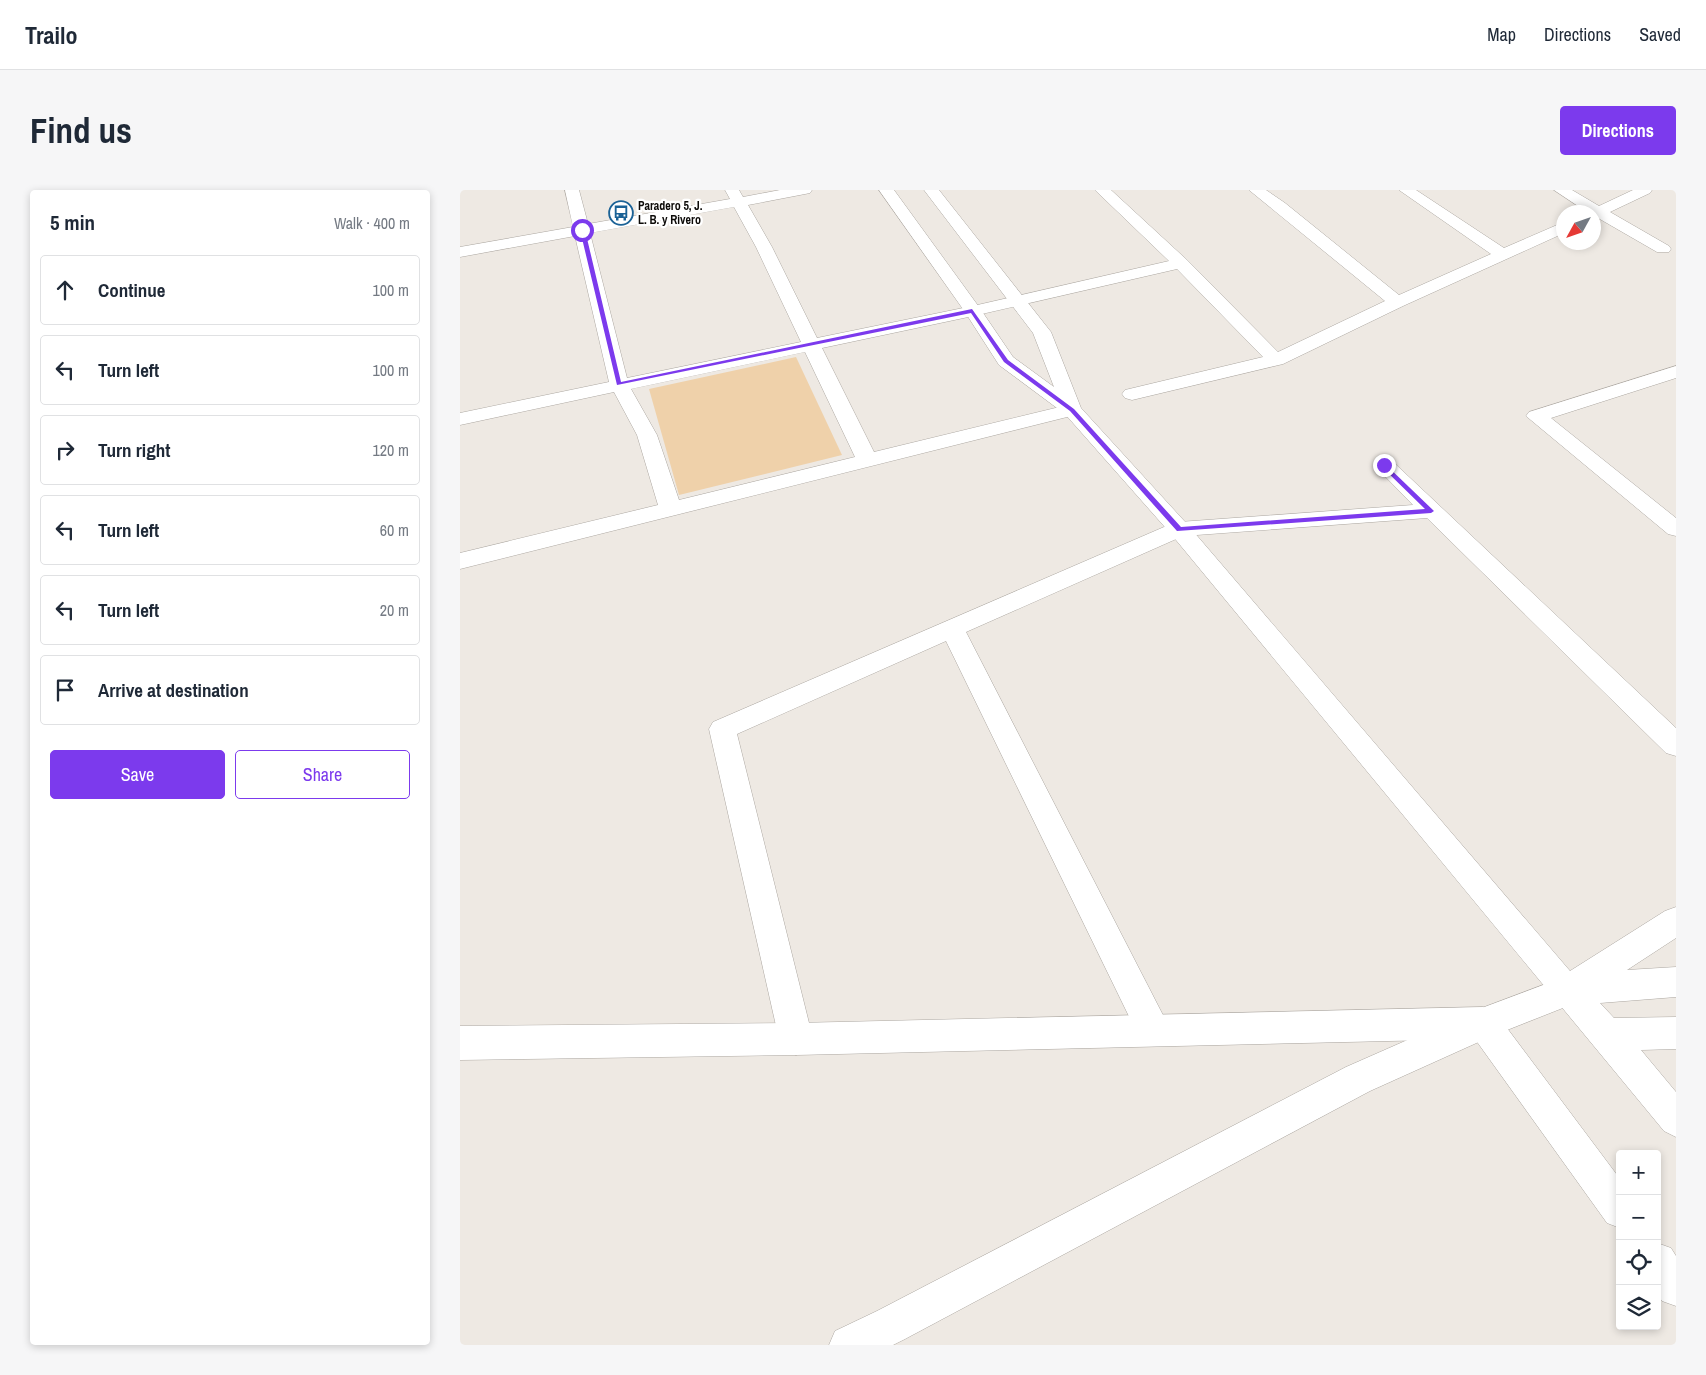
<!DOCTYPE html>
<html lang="en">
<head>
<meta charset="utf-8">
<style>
  :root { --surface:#fff; --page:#f6f6f7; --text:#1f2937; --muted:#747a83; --line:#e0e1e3; --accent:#7c3aed }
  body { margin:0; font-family:"Archivo Narrow",sans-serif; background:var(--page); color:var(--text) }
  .controls { position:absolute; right:15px; bottom:15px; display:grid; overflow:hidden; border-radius:5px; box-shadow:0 2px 8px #0003 }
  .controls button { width:45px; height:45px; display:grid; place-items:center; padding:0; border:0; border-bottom:1px solid var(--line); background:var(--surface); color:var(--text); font:25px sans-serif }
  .compass { position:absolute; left:1096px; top:15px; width:45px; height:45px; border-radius:50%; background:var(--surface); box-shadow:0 2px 8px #0003; rotate:230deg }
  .stop { position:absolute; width:15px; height:15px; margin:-11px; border:4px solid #7c3aed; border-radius:50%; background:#fff }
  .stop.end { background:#7c3aed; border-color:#fff; box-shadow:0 1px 5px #0008 }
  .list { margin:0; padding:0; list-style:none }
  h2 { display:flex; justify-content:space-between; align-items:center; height:65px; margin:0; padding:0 20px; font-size:21px }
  h2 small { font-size:16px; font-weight:400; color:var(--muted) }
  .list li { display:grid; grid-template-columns:32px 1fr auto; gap:15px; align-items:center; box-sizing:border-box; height:70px; margin:0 10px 10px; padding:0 10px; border:1px solid var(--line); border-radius:5px }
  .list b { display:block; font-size:19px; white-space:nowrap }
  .list em { font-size:16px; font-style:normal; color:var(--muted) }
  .actions { display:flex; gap:10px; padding:15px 20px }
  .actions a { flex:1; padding:11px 0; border:1px solid var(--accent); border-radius:5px; text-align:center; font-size:18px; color:var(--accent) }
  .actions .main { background:var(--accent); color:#fff }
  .icon { flex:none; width:28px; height:28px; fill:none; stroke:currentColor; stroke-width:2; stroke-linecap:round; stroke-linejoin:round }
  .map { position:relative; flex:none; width:1216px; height:1155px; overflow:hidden; border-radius:5px }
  header { display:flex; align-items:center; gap:30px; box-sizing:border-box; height:70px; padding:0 25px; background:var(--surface); border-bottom:1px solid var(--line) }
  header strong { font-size:24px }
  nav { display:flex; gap:28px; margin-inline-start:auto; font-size:18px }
  .intro { display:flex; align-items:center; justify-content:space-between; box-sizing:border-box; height:120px; padding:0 30px }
  h1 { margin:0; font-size:35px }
  .button { padding:12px 22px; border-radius:5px; background:var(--accent); color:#fff; font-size:18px; font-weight:700 }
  main { display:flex; gap:30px; padding:0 30px }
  aside { flex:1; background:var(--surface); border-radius:5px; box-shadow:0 2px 8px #0003 }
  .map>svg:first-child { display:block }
  .green { fill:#efd1aa }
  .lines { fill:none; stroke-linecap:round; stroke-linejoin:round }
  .street-casing { stroke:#aca7a1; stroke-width:1 }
  .secondary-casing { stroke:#aca7a1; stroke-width:1 }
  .street { fill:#fff; fill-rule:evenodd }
  .secondary { fill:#fff; fill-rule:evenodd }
  .route { fill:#7c3aed }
  .labels { text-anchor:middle; stroke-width:4.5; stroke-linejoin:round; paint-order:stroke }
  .far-poi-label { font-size:12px; font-weight:bold; fill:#0d0b09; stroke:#fff; text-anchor:start }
</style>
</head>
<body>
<header>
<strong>Trailo</strong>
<nav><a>Map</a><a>Directions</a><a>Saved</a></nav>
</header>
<div class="intro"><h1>Find us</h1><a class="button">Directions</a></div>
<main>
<aside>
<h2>5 min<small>Walk · 400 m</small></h2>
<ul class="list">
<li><svg class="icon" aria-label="ahead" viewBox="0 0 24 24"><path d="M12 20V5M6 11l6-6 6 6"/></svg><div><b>Continue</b></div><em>100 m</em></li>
<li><svg class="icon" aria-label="left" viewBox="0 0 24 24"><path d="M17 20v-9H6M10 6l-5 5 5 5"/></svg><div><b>Turn left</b></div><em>100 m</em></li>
<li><svg class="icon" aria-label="right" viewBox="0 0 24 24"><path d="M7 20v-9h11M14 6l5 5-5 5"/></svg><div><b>Turn right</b></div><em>120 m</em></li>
<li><svg class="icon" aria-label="left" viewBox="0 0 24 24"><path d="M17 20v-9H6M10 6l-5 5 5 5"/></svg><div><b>Turn left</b></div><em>60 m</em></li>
<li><svg class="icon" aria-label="left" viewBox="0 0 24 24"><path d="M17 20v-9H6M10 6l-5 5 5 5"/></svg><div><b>Turn left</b></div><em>20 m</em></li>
<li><svg class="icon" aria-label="arrive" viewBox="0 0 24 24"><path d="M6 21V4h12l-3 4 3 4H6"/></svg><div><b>Arrive at destination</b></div></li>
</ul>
<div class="actions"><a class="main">Save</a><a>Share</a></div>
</aside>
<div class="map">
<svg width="1216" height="1155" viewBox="0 0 1216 1155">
  <rect width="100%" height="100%" fill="#eee9e3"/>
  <!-- green -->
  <polygon class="green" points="336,167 382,265 219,305 189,199"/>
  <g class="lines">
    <!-- street casing -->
    <g class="street-casing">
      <g id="street">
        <path d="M105,0H119L128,34L270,9L265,0H279L283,7L320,0H352L350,3L345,4L288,15L312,57L357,148L513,116L709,71L635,0H651L727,70L818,162L925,111L789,0H806L825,13L939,105L1031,64L939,0H956L1044,58L1104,32V43L943,116L823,174L672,210L665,208L662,204L665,200L803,167L717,79L513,126L362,158L414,262L612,214L619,216L622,220L619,224L0,379V363L198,315L177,245L154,202L0,235V223L149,192L115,46L0,67V57L113,37ZM274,17L296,57L341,152L167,188L130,43ZM345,162L395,267L219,310L197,245L171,199Z"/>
        <polygon points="1094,0 1112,0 1139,16 1173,0 1192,0 1190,3 1150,22 1209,56 1211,59 1209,62 1197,62 1138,28 1134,28 1134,22 1127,22"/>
        <polygon points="1216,176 1216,188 1091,228 1216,328 1216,346 1208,344 1066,226 1069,222"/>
        <polygon points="924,269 931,270 1216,538 1216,566 1206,563 967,328 723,346 506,442 705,829 710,840 705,851 693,856 681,851 486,451 277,544 353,849 348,861 336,865 324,861 319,849 249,539 253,532 711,334 719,332 953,315 914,275 917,270"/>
        <polygon points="1107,786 1118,790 1123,801 1118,812 1032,846 910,901 445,1149 433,1155 369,1155 375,1141 417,1121 886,877 1011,822"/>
      </g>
    </g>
    <!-- secondary casing -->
    <g class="secondary-casing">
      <g id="secondary">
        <polygon points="419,0 434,0 519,117 553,167 594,197 573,143 464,0 479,0 591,142 621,218 727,334 1110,781 1205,721 1216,717 1216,748 1167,780 1216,777 1216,807 1140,813 1154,828 1216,827 1216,859 1181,860 1216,902 1216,947 1204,941 711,344 605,224 539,175 505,122"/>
        <polygon points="1023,817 1035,822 1160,989 1160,1038 1147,1033 1015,849 336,865 0,870 0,836 336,833"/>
        <polygon points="1197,1053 1211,1058 1216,1066 1216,1116 1202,1111 1197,1104"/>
      </g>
    </g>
    <!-- street -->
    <use href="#street" class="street"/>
    <!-- secondary -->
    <use href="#secondary" class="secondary"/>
  </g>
  <!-- route -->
  <polygon class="route" points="122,39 125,40 161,192 512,119 548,170 614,219 721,337 965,319 921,276 924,273 974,321 971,323 717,341 610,221 544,172 511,123 157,195 120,40"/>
  <!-- icons -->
  <defs>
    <g id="bus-ring" transform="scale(1.25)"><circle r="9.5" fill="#fff" stroke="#1b6296" stroke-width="1.5"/><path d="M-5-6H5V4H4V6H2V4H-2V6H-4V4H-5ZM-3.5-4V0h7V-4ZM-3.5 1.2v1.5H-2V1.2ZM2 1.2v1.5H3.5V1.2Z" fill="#1b6296"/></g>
  </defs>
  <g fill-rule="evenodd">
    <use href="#bus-ring" x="161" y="23"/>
  </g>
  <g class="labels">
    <!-- far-poi labels -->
    <g class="far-poi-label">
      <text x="178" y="20">Paradero 5, J.<tspan x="178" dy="14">L. B. y Rivero</tspan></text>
    </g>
  </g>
</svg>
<div class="controls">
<button>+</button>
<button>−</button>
<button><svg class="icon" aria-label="locate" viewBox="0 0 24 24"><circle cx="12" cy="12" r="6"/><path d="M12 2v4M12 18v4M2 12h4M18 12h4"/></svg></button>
<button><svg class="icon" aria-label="layers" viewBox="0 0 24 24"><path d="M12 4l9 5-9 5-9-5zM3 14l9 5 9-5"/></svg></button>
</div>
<svg class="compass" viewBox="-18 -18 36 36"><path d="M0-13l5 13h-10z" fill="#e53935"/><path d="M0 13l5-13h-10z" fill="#747a83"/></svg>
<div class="stop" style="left:122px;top:40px"></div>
<div class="stop end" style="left:924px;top:275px"></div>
</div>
</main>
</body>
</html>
